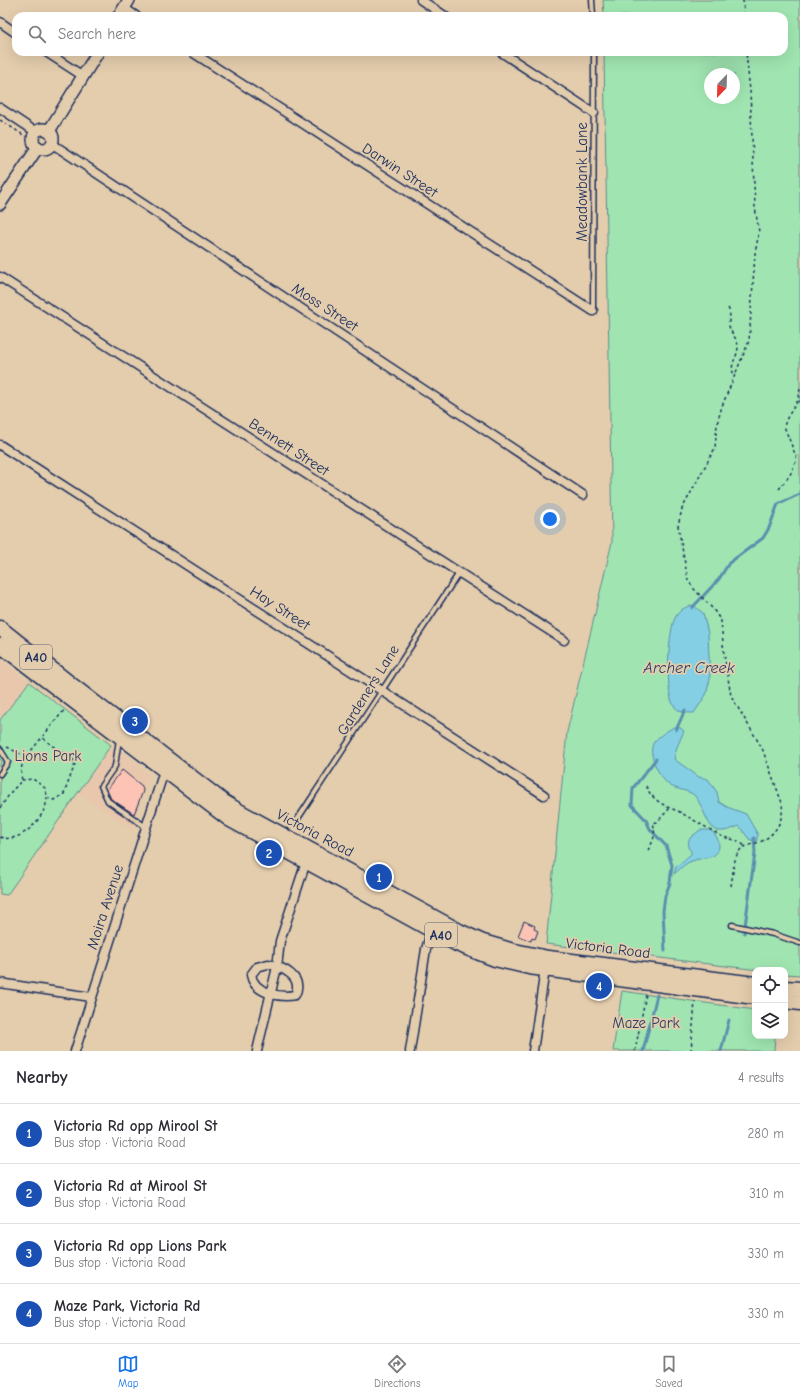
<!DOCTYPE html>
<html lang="en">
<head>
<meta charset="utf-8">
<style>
  :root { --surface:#fff; --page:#f2f2f3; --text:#2b2b33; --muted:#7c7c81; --line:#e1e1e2; --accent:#1a73e8 }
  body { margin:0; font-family:"Comic Neue",sans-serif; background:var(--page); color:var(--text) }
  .controls { position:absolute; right:12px; bottom:12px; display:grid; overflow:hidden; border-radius:8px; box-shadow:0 4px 16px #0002 }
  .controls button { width:36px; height:36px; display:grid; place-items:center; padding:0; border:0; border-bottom:1px solid var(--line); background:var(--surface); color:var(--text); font:20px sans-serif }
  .compass { position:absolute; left:704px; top:68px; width:36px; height:36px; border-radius:50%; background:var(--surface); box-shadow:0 4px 16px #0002; rotate:203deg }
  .you { position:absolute; left:550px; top:519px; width:14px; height:14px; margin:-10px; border:3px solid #fff; border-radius:50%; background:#1a73e8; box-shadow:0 0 0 6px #1a73e833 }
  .badge { display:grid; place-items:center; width:26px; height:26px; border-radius:50%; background:var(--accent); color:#fff; font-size:13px; font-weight:700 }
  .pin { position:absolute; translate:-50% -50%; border:2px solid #fff; box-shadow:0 1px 4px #0006 }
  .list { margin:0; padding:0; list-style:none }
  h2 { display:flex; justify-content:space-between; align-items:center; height:52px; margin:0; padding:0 16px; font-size:17px }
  h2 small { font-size:13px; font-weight:400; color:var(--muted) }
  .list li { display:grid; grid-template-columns:26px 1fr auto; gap:12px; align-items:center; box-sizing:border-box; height:60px; padding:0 16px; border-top:1px solid var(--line) }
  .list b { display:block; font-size:15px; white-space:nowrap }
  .list p { margin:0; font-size:13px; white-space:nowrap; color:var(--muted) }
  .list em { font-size:13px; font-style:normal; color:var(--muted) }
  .icon { flex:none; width:22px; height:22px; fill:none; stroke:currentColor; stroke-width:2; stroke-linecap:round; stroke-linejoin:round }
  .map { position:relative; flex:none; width:800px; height:1051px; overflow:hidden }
  .search { position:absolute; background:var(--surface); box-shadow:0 4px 16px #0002; left:12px; right:12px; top:12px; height:44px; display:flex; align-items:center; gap:10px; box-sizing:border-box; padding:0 14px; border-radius:12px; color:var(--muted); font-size:15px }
  .sheet { height:292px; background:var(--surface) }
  nav { display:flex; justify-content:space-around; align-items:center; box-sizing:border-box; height:56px; border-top:1px solid var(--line); background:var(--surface); font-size:11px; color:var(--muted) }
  nav a { display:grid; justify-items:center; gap:2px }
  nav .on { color:var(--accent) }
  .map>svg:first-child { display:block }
  .built { fill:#e8c7ad }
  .green { fill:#a0e5b1; stroke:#5e8a88; fill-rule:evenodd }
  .water { fill:#84cfe3; stroke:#5a8fae }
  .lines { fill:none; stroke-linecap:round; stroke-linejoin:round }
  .stream { stroke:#5a8fae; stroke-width:3 }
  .building { fill:#fdc3b4; stroke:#1b2f5e }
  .lane-casing { stroke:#1b2f5e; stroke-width:7 }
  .street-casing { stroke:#1b2f5e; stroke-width:11 }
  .secondary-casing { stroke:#1b2f5e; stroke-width:14 }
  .highway-casing { stroke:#1b2f5e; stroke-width:17 }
  .path { stroke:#1b2f5e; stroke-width:1.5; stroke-dasharray:3 3; stroke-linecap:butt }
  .lane { stroke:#e4cdad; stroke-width:4 }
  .street { stroke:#e4cdad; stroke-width:8 }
  .secondary { stroke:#e4cdad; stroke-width:11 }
  .highway { stroke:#e4cdad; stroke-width:14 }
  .labels { text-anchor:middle; stroke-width:3.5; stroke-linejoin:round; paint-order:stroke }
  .shield { fill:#e4cdad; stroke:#575e76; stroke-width:1 }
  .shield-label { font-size:14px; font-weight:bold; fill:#1b2f5e }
  .street-label { font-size:15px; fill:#1b2f5e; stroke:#e4cdad }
  .park-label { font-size:15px; fill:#284166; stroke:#e4cdad }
  .water-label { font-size:16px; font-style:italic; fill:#263f6b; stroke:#e4cdad }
</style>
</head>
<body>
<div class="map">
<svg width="800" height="1051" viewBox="0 0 800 1051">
  <rect width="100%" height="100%" fill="#e4cdad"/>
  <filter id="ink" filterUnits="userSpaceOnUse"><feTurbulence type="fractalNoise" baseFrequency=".025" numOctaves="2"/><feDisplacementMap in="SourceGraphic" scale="8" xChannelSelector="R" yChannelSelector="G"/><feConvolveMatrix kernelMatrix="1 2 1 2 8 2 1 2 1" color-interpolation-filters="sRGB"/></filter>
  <g filter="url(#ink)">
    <!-- built -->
    <g class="built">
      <polygon points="0,659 29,682 0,720"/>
      <polygon points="111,745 145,771 148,776 132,830 78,792"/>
    </g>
    <!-- green -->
    <g class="green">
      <path d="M603,0H800V975L785,974V970H758L546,944L567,732L612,542L604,52H784V16H604ZM710,74H734V98H710Z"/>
      <polygon points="29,682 111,745 7,895 0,894 0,764 2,761 0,759 0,720"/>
      <polygon points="622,991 755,1010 755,1036 775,1036 774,1051 613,1051"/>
    </g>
    <!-- water -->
    <g class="water">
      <path d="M693,605L703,613L708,633L710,679L706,695L694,713C685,713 678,713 673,704C665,692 668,628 676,616C681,609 685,607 693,605Z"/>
      <path d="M674,727H679L684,731L677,747L674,759L699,777L708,779L717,792L719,802L727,807L746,814L758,835L756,842L749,839L739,826C732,829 723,833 715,830C707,825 702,804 695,796C689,790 676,790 669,785C660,778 646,753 654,742C660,735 667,731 674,727Z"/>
      <path d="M700,830H710C718,835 724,849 713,856C707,859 698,858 692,861C684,864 680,869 674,874L676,867L691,854V851L688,848L689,839Z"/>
    </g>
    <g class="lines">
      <!-- stream -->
      <g class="stream">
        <polyline points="692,608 719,579 729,563 763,538 769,528 778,504 800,494"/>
        <polyline points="676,730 685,710"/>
        <polyline points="656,759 633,788 632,805 646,820 650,829 666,846 672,865 670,883 665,896 663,911 665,951"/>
        <polyline points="744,933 755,853 754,838"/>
        <polyline points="643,1051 657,995"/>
        <polyline points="721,1051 729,1020"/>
      </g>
    </g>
    <!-- building -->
    <g class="building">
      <polygon points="122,770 142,786 143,791 134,814 111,799 107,790"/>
      <polygon points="524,921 535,926 534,929 538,931 535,939 532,938 531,941 518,936"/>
    </g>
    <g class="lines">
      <!-- lane casing -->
      <g class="lane-casing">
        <g id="lane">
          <polyline points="592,0 593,16"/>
          <polyline points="593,311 594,52"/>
          <polyline points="119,739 115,766 101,786 108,801 146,827"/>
          <polyline points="0,749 8,762 0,774"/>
          <polyline points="297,820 459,573"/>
          <polyline points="732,925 773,934 800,943"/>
        </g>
      </g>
      <!-- street casing -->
      <g class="street-casing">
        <g id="street">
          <polyline points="421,0 445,16"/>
          <polyline points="124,8 136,16"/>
          <polyline points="0,22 16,33"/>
          <polyline points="46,52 83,76"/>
          <polyline points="192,52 593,311"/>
          <polyline points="501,52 594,113"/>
          <polyline points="0,108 36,132"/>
          <polyline points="51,143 583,495"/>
          <polyline points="0,277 564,640"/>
          <polyline points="0,445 544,795"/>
          <path d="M268,964C283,967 304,977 295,995C279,998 254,993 251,975L257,967Z"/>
          <polyline points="0,983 91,997"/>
          <polyline points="75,1051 164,771"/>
          <polyline points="257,1051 277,967 280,941 306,862"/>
          <polyline points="410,1051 426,949 432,930"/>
          <polyline points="533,1051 545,969"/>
        </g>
      </g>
      <!-- secondary casing -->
      <g class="secondary-casing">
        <g id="secondary">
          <polyline points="119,16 129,0"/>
          <circle cx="43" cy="139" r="10"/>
          <polyline points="49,131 98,52"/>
          <polyline points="0,204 38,147"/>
        </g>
      </g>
      <!-- highway casing -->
      <g class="highway-casing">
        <g id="highway">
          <polyline points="0,628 73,686 224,802 244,814 459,931 483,942 510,950 548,958 755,984"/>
          <polyline points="0,645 229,819 457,944 495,959 529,967 755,997"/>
          <polyline points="785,988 800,989"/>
          <polyline points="785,1001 800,1003"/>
        </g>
      </g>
      <!-- path -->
      <g class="path">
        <polyline points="743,0 744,16"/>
        <polyline points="0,120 28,138"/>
        <path d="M728,308C732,314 728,320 729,326C731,334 738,339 738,347C737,361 729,361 734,377"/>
        <polyline points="800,389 798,400 800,403"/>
        <polyline points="779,489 790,475 797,459 784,426 787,418 798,400"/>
        <path d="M43,738C48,742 53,747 59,750C66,755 72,755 75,764L64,794L54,800L47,798"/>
        <polyline points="7,747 26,757 65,709"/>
        <path d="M646,786C651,799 665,807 678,811L723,837L738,841L745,846"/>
        <path d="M0,808L11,792L22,780C20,771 21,765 26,757"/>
        <path d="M0,837C20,845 47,817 47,797C47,795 46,791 45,788L33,779L22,780"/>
        <path d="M648,850C654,841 656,833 653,823L657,822L670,808"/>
        <path d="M731,886C733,876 733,861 738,853C743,844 753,845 762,841C777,833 784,819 782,803L762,748L731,696L724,654L721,621L713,609L694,589L688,580L678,526L682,509L715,448L717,424L722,406L749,341L755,254L759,232L755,207L750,91L746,52"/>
        <polyline points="635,1051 646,994"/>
        <polyline points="691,1051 695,1001"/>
      </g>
      <!-- lane -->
      <use href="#lane" class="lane"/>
      <!-- street -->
      <use href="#street" class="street"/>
      <!-- secondary -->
      <use href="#secondary" class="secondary"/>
      <!-- highway -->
      <use href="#highway" class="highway"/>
    </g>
  </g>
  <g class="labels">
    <!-- shield labels -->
    <g class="shield">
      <rect x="20" y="645" width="32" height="24" rx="3"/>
      <rect x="425" y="923" width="32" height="24" rx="3"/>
    </g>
    <g class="shield-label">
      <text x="36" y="662">A40</text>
      <text x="441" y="940">A40</text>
    </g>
    <!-- street labels -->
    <g class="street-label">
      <text transform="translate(400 170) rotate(33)" y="5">Darwin Street</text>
      <text transform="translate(582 182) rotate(-90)" y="5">Meadowbank Lane</text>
      <text transform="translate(325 307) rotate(33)" y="5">Moss Street</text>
      <text transform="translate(289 447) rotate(33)" y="5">Bennett Street</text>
      <text transform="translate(280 608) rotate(33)" y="5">Hay Street</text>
      <text transform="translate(368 690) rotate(-58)" y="5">Gardeners Lane</text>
      <text transform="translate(315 833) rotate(28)" y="5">Victoria Road</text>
      <text transform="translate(105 907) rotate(-72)" y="5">Moira Avenue</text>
      <text transform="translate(608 948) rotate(7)" y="5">Victoria Road</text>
    </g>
    <!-- park labels -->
    <g class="park-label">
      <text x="48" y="761">Lions Park</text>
      <text x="646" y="1028">Maze Park</text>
    </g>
    <!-- water labels -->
    <g class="water-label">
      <text x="689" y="673">Archer Creek</text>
    </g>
  </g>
</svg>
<div class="controls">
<button><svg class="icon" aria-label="locate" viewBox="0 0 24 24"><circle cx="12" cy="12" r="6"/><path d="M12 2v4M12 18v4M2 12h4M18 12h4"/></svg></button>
<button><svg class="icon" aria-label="layers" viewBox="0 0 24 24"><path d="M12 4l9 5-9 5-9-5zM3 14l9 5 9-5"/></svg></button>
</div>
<svg class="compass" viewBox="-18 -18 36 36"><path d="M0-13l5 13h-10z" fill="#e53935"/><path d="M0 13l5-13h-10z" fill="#7c7c81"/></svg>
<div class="you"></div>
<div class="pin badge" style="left:379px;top:877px;background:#1a4fb4">1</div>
<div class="pin badge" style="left:269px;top:853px;background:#1a4fb4">2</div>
<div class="pin badge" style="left:135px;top:721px;background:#1a4fb4">3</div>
<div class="pin badge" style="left:599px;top:986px;background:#1a4fb4">4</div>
<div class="search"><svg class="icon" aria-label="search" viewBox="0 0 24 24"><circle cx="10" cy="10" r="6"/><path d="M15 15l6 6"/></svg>Search here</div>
</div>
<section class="sheet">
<h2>Nearby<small>4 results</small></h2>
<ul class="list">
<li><span class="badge" style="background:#1a4fb4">1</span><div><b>Victoria Rd opp Mirool St</b><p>Bus stop · Victoria Road</p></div><em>280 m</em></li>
<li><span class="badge" style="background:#1a4fb4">2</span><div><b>Victoria Rd at Mirool St</b><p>Bus stop · Victoria Road</p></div><em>310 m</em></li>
<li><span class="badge" style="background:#1a4fb4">3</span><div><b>Victoria Rd opp Lions Park</b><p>Bus stop · Victoria Road</p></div><em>330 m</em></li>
<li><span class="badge" style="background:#1a4fb4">4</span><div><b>Maze Park, Victoria Rd</b><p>Bus stop · Victoria Road</p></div><em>330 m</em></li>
</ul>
</section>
<nav>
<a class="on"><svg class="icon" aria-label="map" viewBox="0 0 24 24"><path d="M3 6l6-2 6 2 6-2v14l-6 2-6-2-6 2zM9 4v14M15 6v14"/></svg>Map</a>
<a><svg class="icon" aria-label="directions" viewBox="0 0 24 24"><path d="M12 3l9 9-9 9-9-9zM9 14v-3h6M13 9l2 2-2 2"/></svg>Directions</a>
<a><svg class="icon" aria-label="saved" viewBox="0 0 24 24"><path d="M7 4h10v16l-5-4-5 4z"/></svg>Saved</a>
</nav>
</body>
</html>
